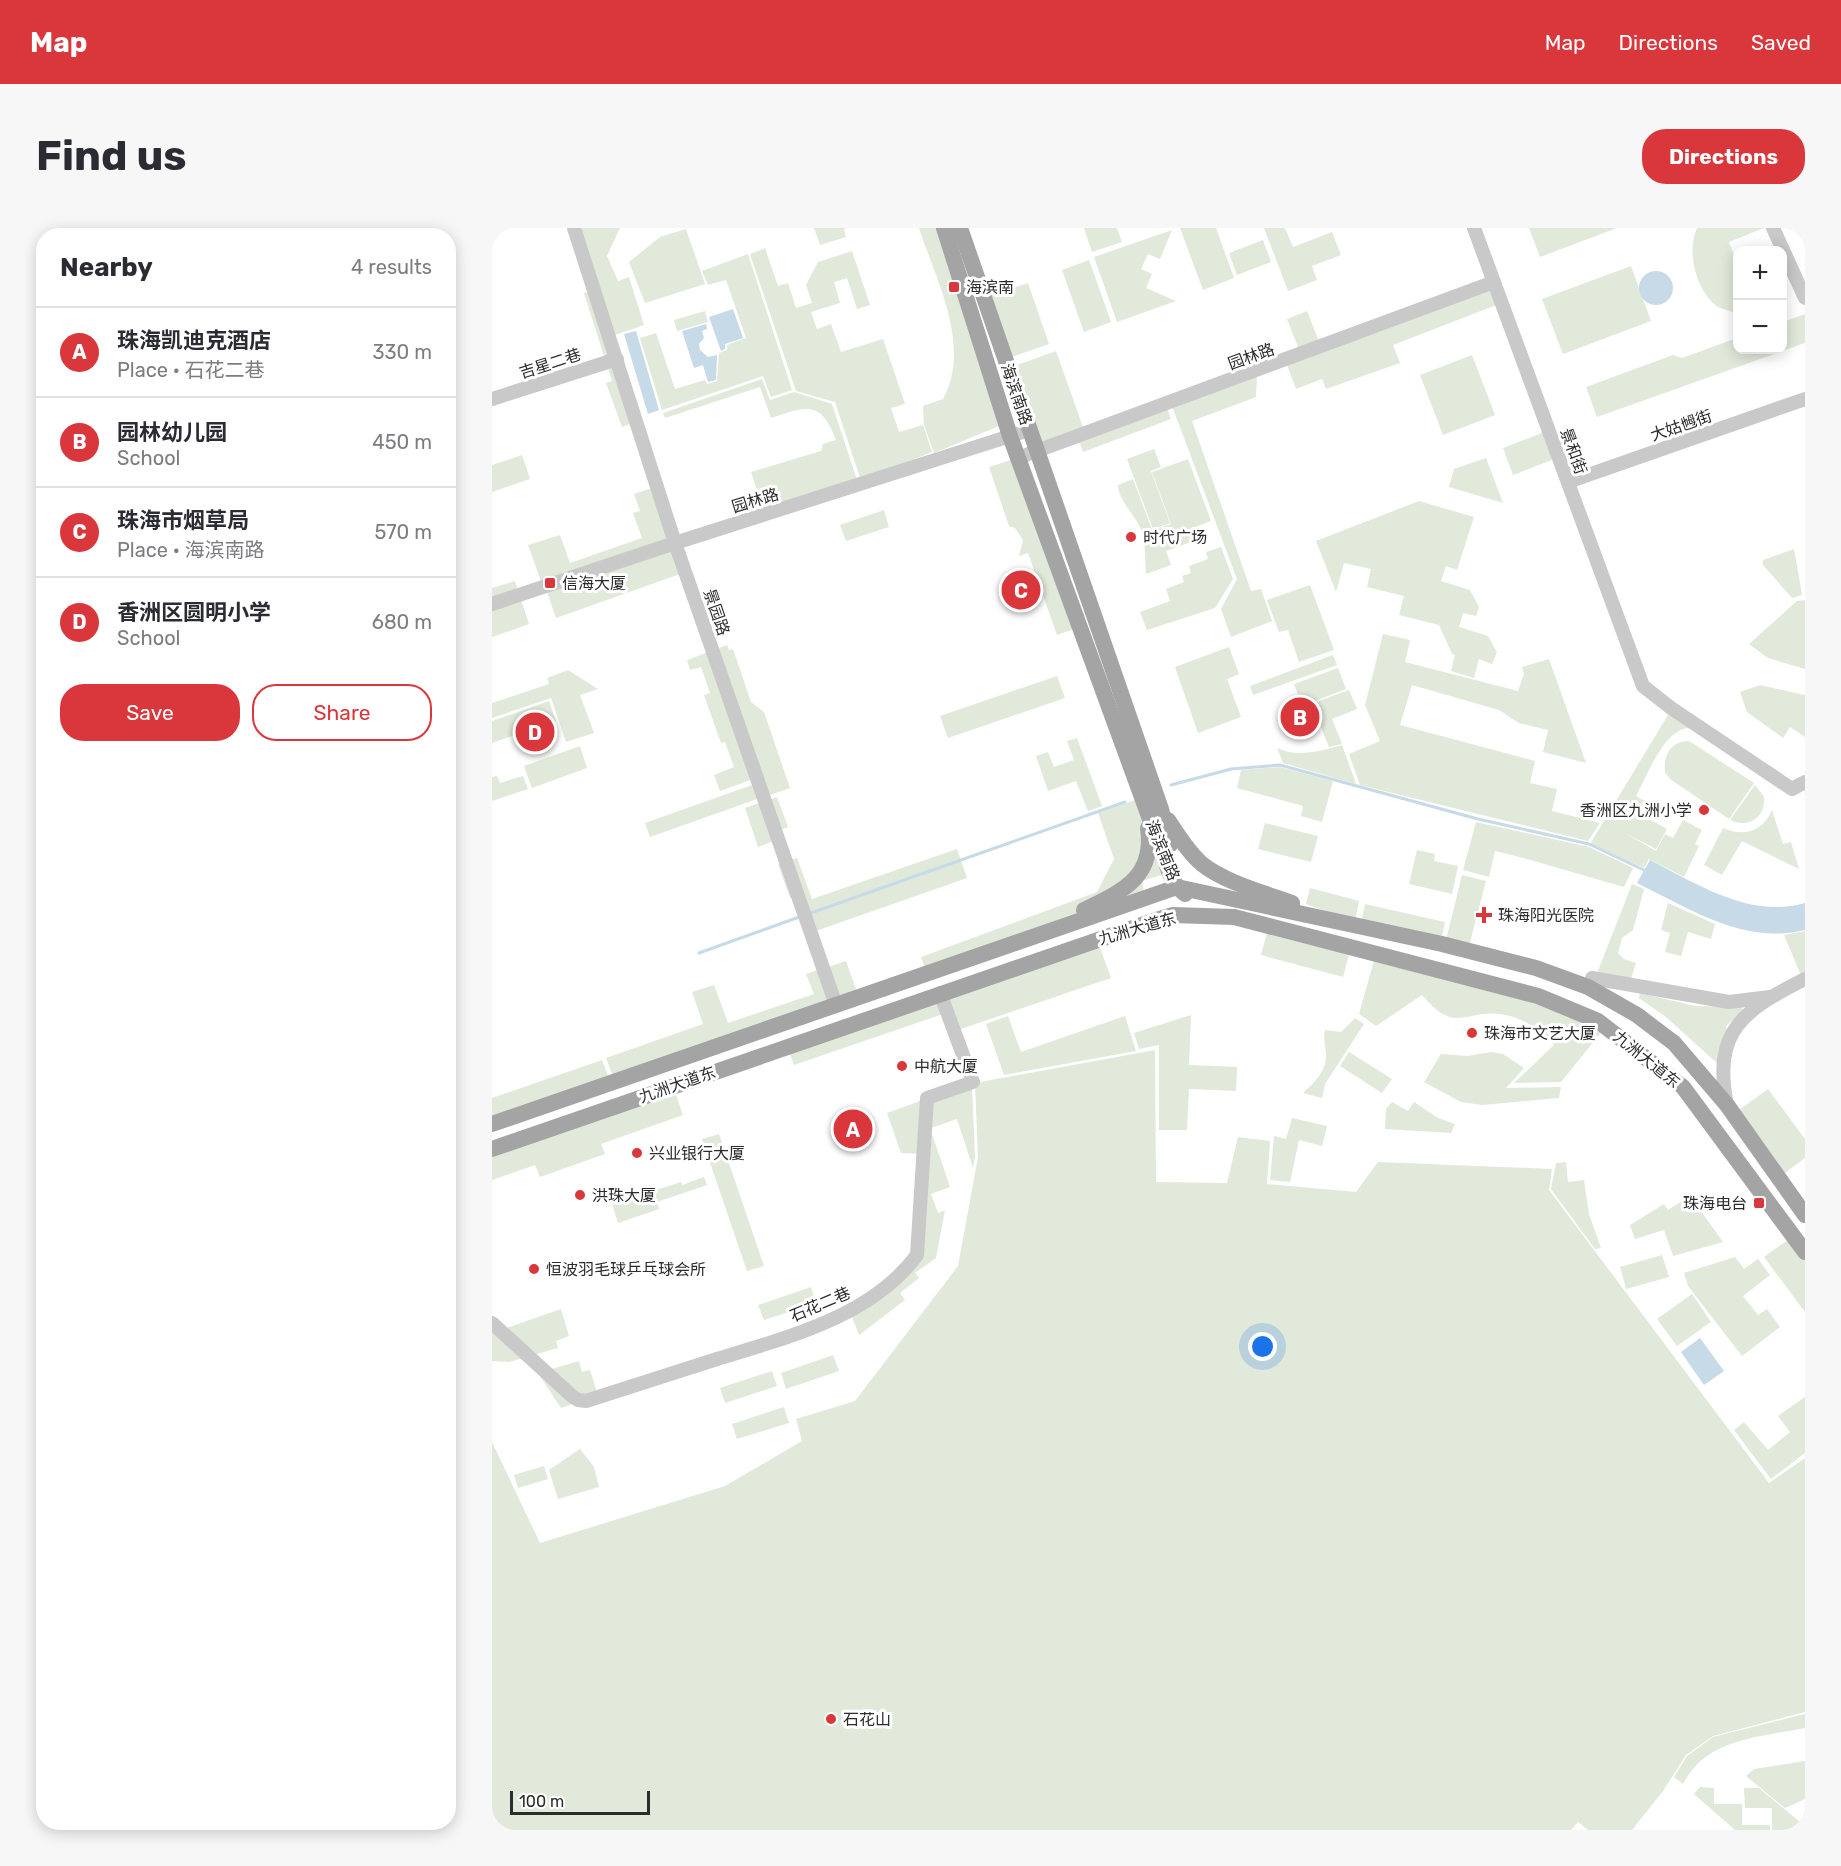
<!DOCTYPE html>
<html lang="en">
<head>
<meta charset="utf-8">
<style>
  :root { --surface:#fff; --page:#f7f7f7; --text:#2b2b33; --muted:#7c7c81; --line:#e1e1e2; --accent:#da373d }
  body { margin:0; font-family:Rubik,"Noto Sans SC",sans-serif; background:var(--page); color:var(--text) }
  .controls { position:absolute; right:18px; top:18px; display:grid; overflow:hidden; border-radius:12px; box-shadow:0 3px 15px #0003 }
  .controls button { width:54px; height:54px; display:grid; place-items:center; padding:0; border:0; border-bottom:2px solid var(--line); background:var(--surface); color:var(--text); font:30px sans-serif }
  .scale { position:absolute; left:18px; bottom:15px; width:140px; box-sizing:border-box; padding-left:6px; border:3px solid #2c2c2c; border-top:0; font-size:16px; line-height:21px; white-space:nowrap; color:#2c2c2c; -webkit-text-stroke:4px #fff; paint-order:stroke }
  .you { position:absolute; left:771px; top:1119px; width:21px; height:21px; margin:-15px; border:4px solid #fff; border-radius:50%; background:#1a73e8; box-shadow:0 0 0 9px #1a73e833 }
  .badge { display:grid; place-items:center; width:39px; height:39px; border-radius:50%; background:var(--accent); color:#fff; font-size:20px; font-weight:700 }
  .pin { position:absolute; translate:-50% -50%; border:3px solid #fff; box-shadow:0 2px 6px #0006 }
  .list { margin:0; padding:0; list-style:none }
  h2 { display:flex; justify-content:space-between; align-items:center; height:78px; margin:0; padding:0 24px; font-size:26px }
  h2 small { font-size:20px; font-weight:400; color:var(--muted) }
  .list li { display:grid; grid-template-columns:39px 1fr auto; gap:18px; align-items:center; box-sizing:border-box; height:90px; padding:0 24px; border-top:2px solid var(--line) }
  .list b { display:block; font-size:22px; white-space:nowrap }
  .list p { margin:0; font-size:20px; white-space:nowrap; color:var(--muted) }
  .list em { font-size:20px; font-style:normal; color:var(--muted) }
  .actions { display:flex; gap:12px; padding:18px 24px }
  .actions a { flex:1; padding:14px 0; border:2px solid var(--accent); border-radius:24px; text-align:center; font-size:21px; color:var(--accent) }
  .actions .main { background:var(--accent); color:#fff }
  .map { position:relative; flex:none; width:1313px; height:1602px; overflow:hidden; border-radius:24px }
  header { display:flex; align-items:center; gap:36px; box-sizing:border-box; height:84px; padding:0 30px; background:var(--accent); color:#fff }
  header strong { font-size:28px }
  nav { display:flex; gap:33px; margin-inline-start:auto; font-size:21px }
  .intro { display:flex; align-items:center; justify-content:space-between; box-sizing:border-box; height:144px; padding:0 36px }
  h1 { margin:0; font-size:42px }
  .button { padding:15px 27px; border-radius:24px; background:var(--accent); color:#fff; font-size:21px; font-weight:700 }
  main { display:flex; gap:36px; padding:0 36px }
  aside { flex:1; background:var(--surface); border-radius:24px; box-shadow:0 3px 15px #0003 }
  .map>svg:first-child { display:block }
  .green { fill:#e1e9da }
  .water { fill:#c6dae8 }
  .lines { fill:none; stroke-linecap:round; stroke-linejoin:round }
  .stream { stroke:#c6dae8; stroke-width:3 }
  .minor { stroke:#c9c9c9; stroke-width:14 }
  .major { stroke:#a4a4a4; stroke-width:16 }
  .poi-dot { fill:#da373d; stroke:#fff; stroke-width:2 }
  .labels { text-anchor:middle; stroke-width:6; stroke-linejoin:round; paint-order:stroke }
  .poi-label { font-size:16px; fill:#2c2c2c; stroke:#fff; text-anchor:start }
  .street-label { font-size:16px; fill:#2c2c2c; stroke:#fff }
</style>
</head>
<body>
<header>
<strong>Map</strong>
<nav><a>Map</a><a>Directions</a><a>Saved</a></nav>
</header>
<div class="intro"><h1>Find us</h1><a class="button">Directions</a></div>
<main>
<aside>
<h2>Nearby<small>4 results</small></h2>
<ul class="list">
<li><span class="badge">A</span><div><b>珠海凯迪克酒店</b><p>Place · 石花二巷</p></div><em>330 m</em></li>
<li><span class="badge">B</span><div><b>园林幼儿园</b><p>School</p></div><em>450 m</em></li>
<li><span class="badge">C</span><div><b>珠海市烟草局</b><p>Place · 海滨南路</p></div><em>570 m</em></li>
<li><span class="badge">D</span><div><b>香洲区圆明小学</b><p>School</p></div><em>680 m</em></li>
</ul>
<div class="actions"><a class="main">Save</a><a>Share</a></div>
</aside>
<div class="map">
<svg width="1313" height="1602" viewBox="0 0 1313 1602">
  <rect width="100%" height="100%" fill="#fff"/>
  <!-- green -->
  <g class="green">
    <polygon points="84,0 128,0 115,28 126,53 137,49 152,97 120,108"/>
    <polygon points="322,0 355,0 352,1 354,9 328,17"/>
    <path d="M427,0H450L512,196L442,225L432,197L431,178L451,171C480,118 444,52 427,0Z"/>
    <polygon points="592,0 625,0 630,14 600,24"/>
    <polygon points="688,0 724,0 742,50 711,62"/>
    <polygon points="772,0 793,0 801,19 840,4 849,27 820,38 825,52 796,63"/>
    <polygon points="1037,0 1125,0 1048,29"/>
    <path d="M1205,0H1272L1237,14L1245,35V81L1240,84C1236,82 1230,81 1226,79C1204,64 1194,23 1205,0Z"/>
    <polygon points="194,1 213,56 153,75 137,34 168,9"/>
    <polygon points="680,2 668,31 656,26 649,41 660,46 654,60 684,73 625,94 602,29"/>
    <polygon points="771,12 779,34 745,47 737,25"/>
    <polygon points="273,20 286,58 296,55 304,80 320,75 314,57 326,34 360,23 378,77 365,81 355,50 342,54 348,75 319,84 325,101 339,96 349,124 391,111 413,176 399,180 407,204 431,197 440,224 369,253 343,174 304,163 258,26"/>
    <polygon points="256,26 300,162 279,169 271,148 170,182 148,110 164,105 183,161 213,152 215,156 225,153 227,125 235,122 235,117 254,110 234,52 216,57 210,43"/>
    <polygon points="597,32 619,94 592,104 570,42"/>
    <polygon points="1139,38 1159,93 1071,126 1050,71"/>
    <polygon points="536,55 557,116 517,130 496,68"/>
    <polygon points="1001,57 1007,76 901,117 908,135 834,161 830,151 804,161 795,137"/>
    <polygon points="100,62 143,194 130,199 114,155 120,153 92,65"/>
    <polygon points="213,83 216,94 185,103 182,92"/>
    <polygon points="815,83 828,116 808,124 795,91"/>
    <polygon points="1313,86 1313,115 1105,189 1094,159 1181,127 1190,130 1245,110 1246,122 1290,122 1291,94"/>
    <polygon points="564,123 592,202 548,218 520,139"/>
    <polygon points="980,127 1003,187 951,207 928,147"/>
    <polygon points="765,147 764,169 700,193 759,363 769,361 780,393 739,409 729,381 745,351 680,178"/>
    <path d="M270,151L278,172L302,164L340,176L366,255L272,283L259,244L329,223L331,216L344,212C329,172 315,178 279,190L268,159L173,190L171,185Z"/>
    <polygon points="675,180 679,191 591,224 587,212"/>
    <polygon points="1055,203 1065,230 1021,247 1011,220"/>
    <polygon points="662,221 669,239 659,243 678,295 661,301 635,231"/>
    <polygon points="30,227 38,251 0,264 0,237"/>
    <polygon points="525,230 585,400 565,407 536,325 527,328 531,312 523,300 517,298 497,239"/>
    <polygon points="994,230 1011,275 957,259 962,241"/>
    <path d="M696,231L719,293L698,301L702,313L674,323L679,337L654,346C653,330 654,314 648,299C642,286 626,271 626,257L641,251L660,302L679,296L660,244Z"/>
    <polygon points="163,259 180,314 50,356 36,317 68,307 78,335 150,310 141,285 148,283 142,266"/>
    <polygon points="927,273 982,289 965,342 954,338 949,353 978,362 987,379 984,388 971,385 967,399 996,408 1005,424 1000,436 987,431 982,450 959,443 963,427 960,426 947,397 907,387 912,368 875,359 879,341 852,335 844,364 824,313"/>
    <polygon points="392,282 397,299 354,313 348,297"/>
    <polygon points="179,319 188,346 64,390 54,361"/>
    <polygon points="729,319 741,351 723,380 655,402 648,384 678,373 674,361 692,354 690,348 699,345 697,338 716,331 714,324"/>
    <polygon points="1302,321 1310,367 1300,370 1271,337 1271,332"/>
    <polygon points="23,353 37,396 0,409 0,360"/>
    <polygon points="818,357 842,422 807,434 796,402 787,404 775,372"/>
    <polygon points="1313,372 1313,441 1276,430 1257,416 1305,373"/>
    <polygon points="891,406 918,412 913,434 1026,463 1032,446 1030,439 1057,431 1094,535 1051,524 1056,502 1027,495 1007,482 920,457 908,497 1043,533 1038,555 1065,561 1060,583 1108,595 1096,613 868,557 857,526 888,513 873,477"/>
    <polygon points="235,417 237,422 241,421 259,474 272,484 298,560 275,568 222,422"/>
    <polygon points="737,419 747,446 735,451 749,489 706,505 683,439"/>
    <polygon points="219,423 264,550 228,563 222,547 242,539 233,514 229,515 212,467 218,465 209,439 198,442 195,432"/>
    <polygon points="841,427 845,437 761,467 758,458"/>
    <polygon points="846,440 854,461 810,478 802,456"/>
    <polygon points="76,442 106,461 88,467 102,505 74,514 59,470 0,490 0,475 57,456 55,450"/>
    <polygon points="565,448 573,470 456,510 448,488"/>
    <polygon points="1268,457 1313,467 1313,509 1298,499 1291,510 1255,484 1248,464"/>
    <polygon points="857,462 865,481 840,491 850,516 837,519 829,499 809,501 800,498 797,490 807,480"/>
    <polygon points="57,473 64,493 0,515 0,493"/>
    <path d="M1179,482L1199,500C1173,498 1155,548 1144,568L1154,574L1148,586L1175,601L1164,621L1133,605L1164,623L1173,606L1181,610L1191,592L1210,602L1203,616L1207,618L1192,649L1157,631L1152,640L1098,616Z"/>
    <polygon points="585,510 610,578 596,583 584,553 556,563 544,528 556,524 562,539 582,532 575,513"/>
    <path d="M1197,513L1262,555L1237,591L1178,551L1173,544C1171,527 1179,513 1197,513Z"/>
    <path d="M850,517L864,556L791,535L785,520C806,530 828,523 850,517Z"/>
    <polygon points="88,518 95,540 40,560 32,538"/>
    <polygon points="788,539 841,553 830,594 809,588 811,578 745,560 749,542"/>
    <polygon points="5,548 8,555 31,548 36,561 0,573 0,549"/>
    <polygon points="263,556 268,570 158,609 153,595"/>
    <path d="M1263,557L1272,569C1274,589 1256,601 1238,592Z"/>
    <polygon points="285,569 296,599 288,602 290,610 266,619 253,580"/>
    <polygon points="649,570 676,645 650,653 653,668 434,743 429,729 605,664 622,631 606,585"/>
    <path d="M1280,582L1291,616L1299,614L1307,641L1250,613L1230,647L1212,637L1231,600C1251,609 1271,604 1280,582Z"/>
    <path d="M984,594L1097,619L1141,640L1132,659C1088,647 1047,633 1003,623L997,649L971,642Z"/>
    <polygon points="773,595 826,608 819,634 766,621"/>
    <polygon points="465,621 475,650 318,705 304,668 298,670 286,636 305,630 320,671"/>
    <polygon points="925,622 943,626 942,633 966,638 960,666 917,656"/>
    <polygon points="970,647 994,653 977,718 954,712"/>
    <polygon points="1140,656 1152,661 1141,702 1130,710 1126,725 1132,731 1144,735 1138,754 1104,748"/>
    <polygon points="818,660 867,673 863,693 814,676"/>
    <polygon points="1176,675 1223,696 1219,711 1196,704 1189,728 1173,724 1178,705 1169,702"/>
    <polygon points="873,676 953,694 949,713 869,695"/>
    <polygon points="776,701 858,723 851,749 769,727"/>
    <polygon points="1313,703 1313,751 1311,752 1292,707"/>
    <polygon points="606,714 619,750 466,802 454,766"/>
    <path d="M883,729L1044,771L1112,801L1069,854L1022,855L1062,817C1045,797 1020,783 992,786C980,787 967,793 955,788C945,784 938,776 930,767L884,798L867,786Z"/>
    <polygon points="354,733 366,767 122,851 114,830 211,796 200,764 222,757 236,795 322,766 314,746"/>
    <polygon points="1148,765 1203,778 1249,779 1251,782 1234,798 1235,804 1226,825 1226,836 1174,789 1147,770"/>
    <polygon points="445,769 451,786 302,837 296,820"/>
    <polygon points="699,787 697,837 745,839 744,863 697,861 695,902 667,902 667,817 647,821 642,805"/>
    <polygon points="516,788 529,824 633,788 644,823 512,847 494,796"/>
    <path d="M863,790L872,796L833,856L830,870L811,865C823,854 835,843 834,825C833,815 831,812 833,802L849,804Z"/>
    <polygon points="663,822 664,954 735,955 746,909 778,913 775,956 864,964 886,934 1060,941 1057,962 1277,1255 1313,1230 1313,1484 1221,1508 1194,1527 1171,1563 1140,1602 1096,1602 1086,1594 1079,1602 0,1602 0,1214 48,1315 233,1258 310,1213 304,1191 363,1173 466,1038 486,929 483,855"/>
    <polygon points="857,824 900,851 890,865 848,838"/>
    <polygon points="999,824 1011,826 1032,840 1014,860 1069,859 1067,870 990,877 969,874 932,854 949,826 975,828"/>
    <polygon points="110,832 118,853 0,893 0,870"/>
    <polygon points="480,858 483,929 481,940 465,891 436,901 438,873"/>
    <polygon points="182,861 191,887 109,916 113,926 48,949 43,937 0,952 0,925"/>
    <polygon points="1276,861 1313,911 1313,930 1290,947 1244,884"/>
    <polygon points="431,872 428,926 409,925 395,885"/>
    <polygon points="900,874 916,883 922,874 946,890 963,896 959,905 893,901 894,881"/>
    <polygon points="800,890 835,898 830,918 807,912 798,954 778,952 782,908 794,911"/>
    <polygon points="227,906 272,1038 255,1043 210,911"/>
    <polygon points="436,906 440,906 458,959 439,966 446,985 453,982 444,1030 423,1045 427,1050 408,1065 413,1072 367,1107 359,1086 423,1035"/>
    <polygon points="1074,934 1076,954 1092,952 1097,986 1109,1020 1103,1021 1059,961 1064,935"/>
    <polygon points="212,949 215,957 165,974 167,981 126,995 120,976 189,954 190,957"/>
    <polygon points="1198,968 1231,1014 1181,1028 1172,1002 1143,1011 1138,997 1172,976 1176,982"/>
    <polygon points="1297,1011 1313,1032 1313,1084 1272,1029"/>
    <polygon points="1170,1027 1177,1049 1134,1061 1128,1039"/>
    <polygon points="1243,1029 1252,1041 1266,1031 1278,1047 1251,1068 1266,1087 1275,1081 1288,1099 1250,1128 1196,1058 1192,1045"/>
    <polygon points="319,1059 324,1075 272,1092 266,1077"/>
    <polygon points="1200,1066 1219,1094 1185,1118 1165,1091"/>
    <polygon points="69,1081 77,1108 64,1113 66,1120 17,1134 0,1133 0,1105"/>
    <polygon points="341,1127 347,1143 294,1161 289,1145"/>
    <polygon points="87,1133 90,1144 98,1142 106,1167 69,1180 46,1145"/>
    <polygon points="280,1143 285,1158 233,1175 228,1160"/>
    <polygon points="1313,1169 1313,1225 1279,1251 1242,1202 1252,1194 1276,1222 1298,1204 1286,1188"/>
    <polygon points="292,1179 297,1195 245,1211 240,1196"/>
    <polygon points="88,1221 102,1239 107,1259 66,1271 57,1242"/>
    <polygon points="52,1238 56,1251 26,1260 22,1247"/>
    <path d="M1313,1486V1500C1268,1509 1214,1510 1191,1556L1182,1549L1195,1528L1221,1509Z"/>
    <polygon points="1313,1533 1313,1571 1293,1580 1254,1548 1262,1541"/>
    <polygon points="1208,1559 1222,1560 1222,1576 1250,1576 1250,1597 1278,1597 1278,1602 1243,1602 1202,1566"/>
    <polygon points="1252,1560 1267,1560 1308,1594 1313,1595 1313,1602 1280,1602 1280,1580 1253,1580"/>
  </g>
  <!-- water -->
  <g class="water">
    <circle cx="1164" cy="60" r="17"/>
    <polygon points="241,81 251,110 233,116 233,121 229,123 217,89"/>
    <polygon points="214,96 215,101 210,103 212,110 207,116 208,122 216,129 225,127 224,152 216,154 211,137 202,140 190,103"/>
    <polygon points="144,103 167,182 156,186 132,106"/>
    <path d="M1158,632C1205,656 1258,691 1313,675V702C1252,717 1198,681 1145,655Z"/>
    <polygon points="1208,1110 1232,1143 1212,1157 1189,1124"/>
  </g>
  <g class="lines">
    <!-- stream -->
    <g class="stream">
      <polyline points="679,557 739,541 788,537 986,591 1097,616 1154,643"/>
      <polyline points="316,686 633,574"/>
      <polyline points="207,725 310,688"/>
    </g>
    <!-- minor -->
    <g class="minor">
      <polyline points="82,0 183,315 344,777"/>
      <polyline points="982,0 1151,458 1179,480 1300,561 1313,554"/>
      <polyline points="1281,0 1313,70"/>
      <polyline points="0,171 125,131"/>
      <polyline points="526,230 1002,54"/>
      <polyline points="1076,254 1313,171"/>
      <polyline points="0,376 183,315 537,202"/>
      <polyline points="1100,750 1237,774 1278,769"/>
      <path d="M1235,877C1220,802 1252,782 1313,751"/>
      <path d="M0,1095L80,1168L86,1172L94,1173C138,1159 182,1145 225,1131C296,1109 379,1089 425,1027L435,870L481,854L448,765"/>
    </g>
    <!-- major -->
    <g class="major">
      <polyline points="452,0 518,208 678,646 685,659 693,666"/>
      <polyline points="468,0 669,581 678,617"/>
      <path d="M676,592C686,607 696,624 710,636C732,654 773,665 800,675"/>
      <path d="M592,682C631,663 663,649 656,600"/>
      <polyline points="0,896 685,659 950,716 1044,740 1096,759 1145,787 1182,815 1235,877 1313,987"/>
      <polyline points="0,921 661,693 681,687 742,689 1046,768 1106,793 1191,859 1313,1024"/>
    </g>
  </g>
  <!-- markers -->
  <g class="poi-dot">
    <rect x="456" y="53" width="12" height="12" rx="3"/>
    <circle cx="639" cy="309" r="6"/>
    <rect x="52" y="349" width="12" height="12" rx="3"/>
    <circle cx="1212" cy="582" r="6"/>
    <path d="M989 678h6v6h6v6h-6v6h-6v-6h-6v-6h6z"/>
    <circle cx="980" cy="805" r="6"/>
    <circle cx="410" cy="838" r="6"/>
    <circle cx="145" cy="925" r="6"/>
    <circle cx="88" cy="967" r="6"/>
    <rect x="1261" y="969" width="12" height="12" rx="3"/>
    <circle cx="42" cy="1041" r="6"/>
    <circle cx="339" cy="1491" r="6"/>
  </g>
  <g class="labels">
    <!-- poi labels -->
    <g class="poi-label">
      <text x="474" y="65">海滨南</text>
      <text x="651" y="315">时代广场</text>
      <text x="70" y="361">信海大厦</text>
      <text x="1200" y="588" text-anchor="end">香洲区九洲小学</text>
      <text x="1006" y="693">珠海阳光医院</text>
      <text x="992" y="811">珠海市文艺大厦</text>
      <text x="422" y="844">中航大厦</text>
      <text x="157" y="931">兴业银行大厦</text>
      <text x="100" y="973">洪珠大厦</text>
      <text x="1255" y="981" text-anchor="end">珠海电台</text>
      <text x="54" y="1047">恒波羽毛球乒乓球会所</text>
      <text x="351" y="1497">石花山</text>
    </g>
    <!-- street labels -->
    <g class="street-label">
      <text transform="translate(759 128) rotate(-20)" y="6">园林路</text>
      <text transform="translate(58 135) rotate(-18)" y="6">吉星二巷</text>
      <text transform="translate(525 166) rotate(71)" y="6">海滨南路</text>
      <text transform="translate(1189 197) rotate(-19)" y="6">大姑乸街</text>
      <text transform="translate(1082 223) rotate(70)" y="6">景和街</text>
      <text transform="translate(263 272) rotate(-17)" y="6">园林路</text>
      <text transform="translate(225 384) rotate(71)" y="6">景园路</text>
      <text transform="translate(671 622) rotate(68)" y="6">海滨南路</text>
      <text transform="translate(645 700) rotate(-16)" y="6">九洲大道东</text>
      <text transform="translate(1155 831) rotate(39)" y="6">九洲大道东</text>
      <text transform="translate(185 856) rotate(-19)" y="6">九洲大道东</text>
      <text transform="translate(328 1076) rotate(-23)" y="6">石花二巷</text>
    </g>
  </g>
</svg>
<div class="controls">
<button>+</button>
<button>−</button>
</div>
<div class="scale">100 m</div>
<div class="you"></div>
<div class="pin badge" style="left:361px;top:901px">A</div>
<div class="pin badge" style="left:808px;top:489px">B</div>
<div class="pin badge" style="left:529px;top:362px">C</div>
<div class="pin badge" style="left:43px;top:504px">D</div>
</div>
</main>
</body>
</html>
